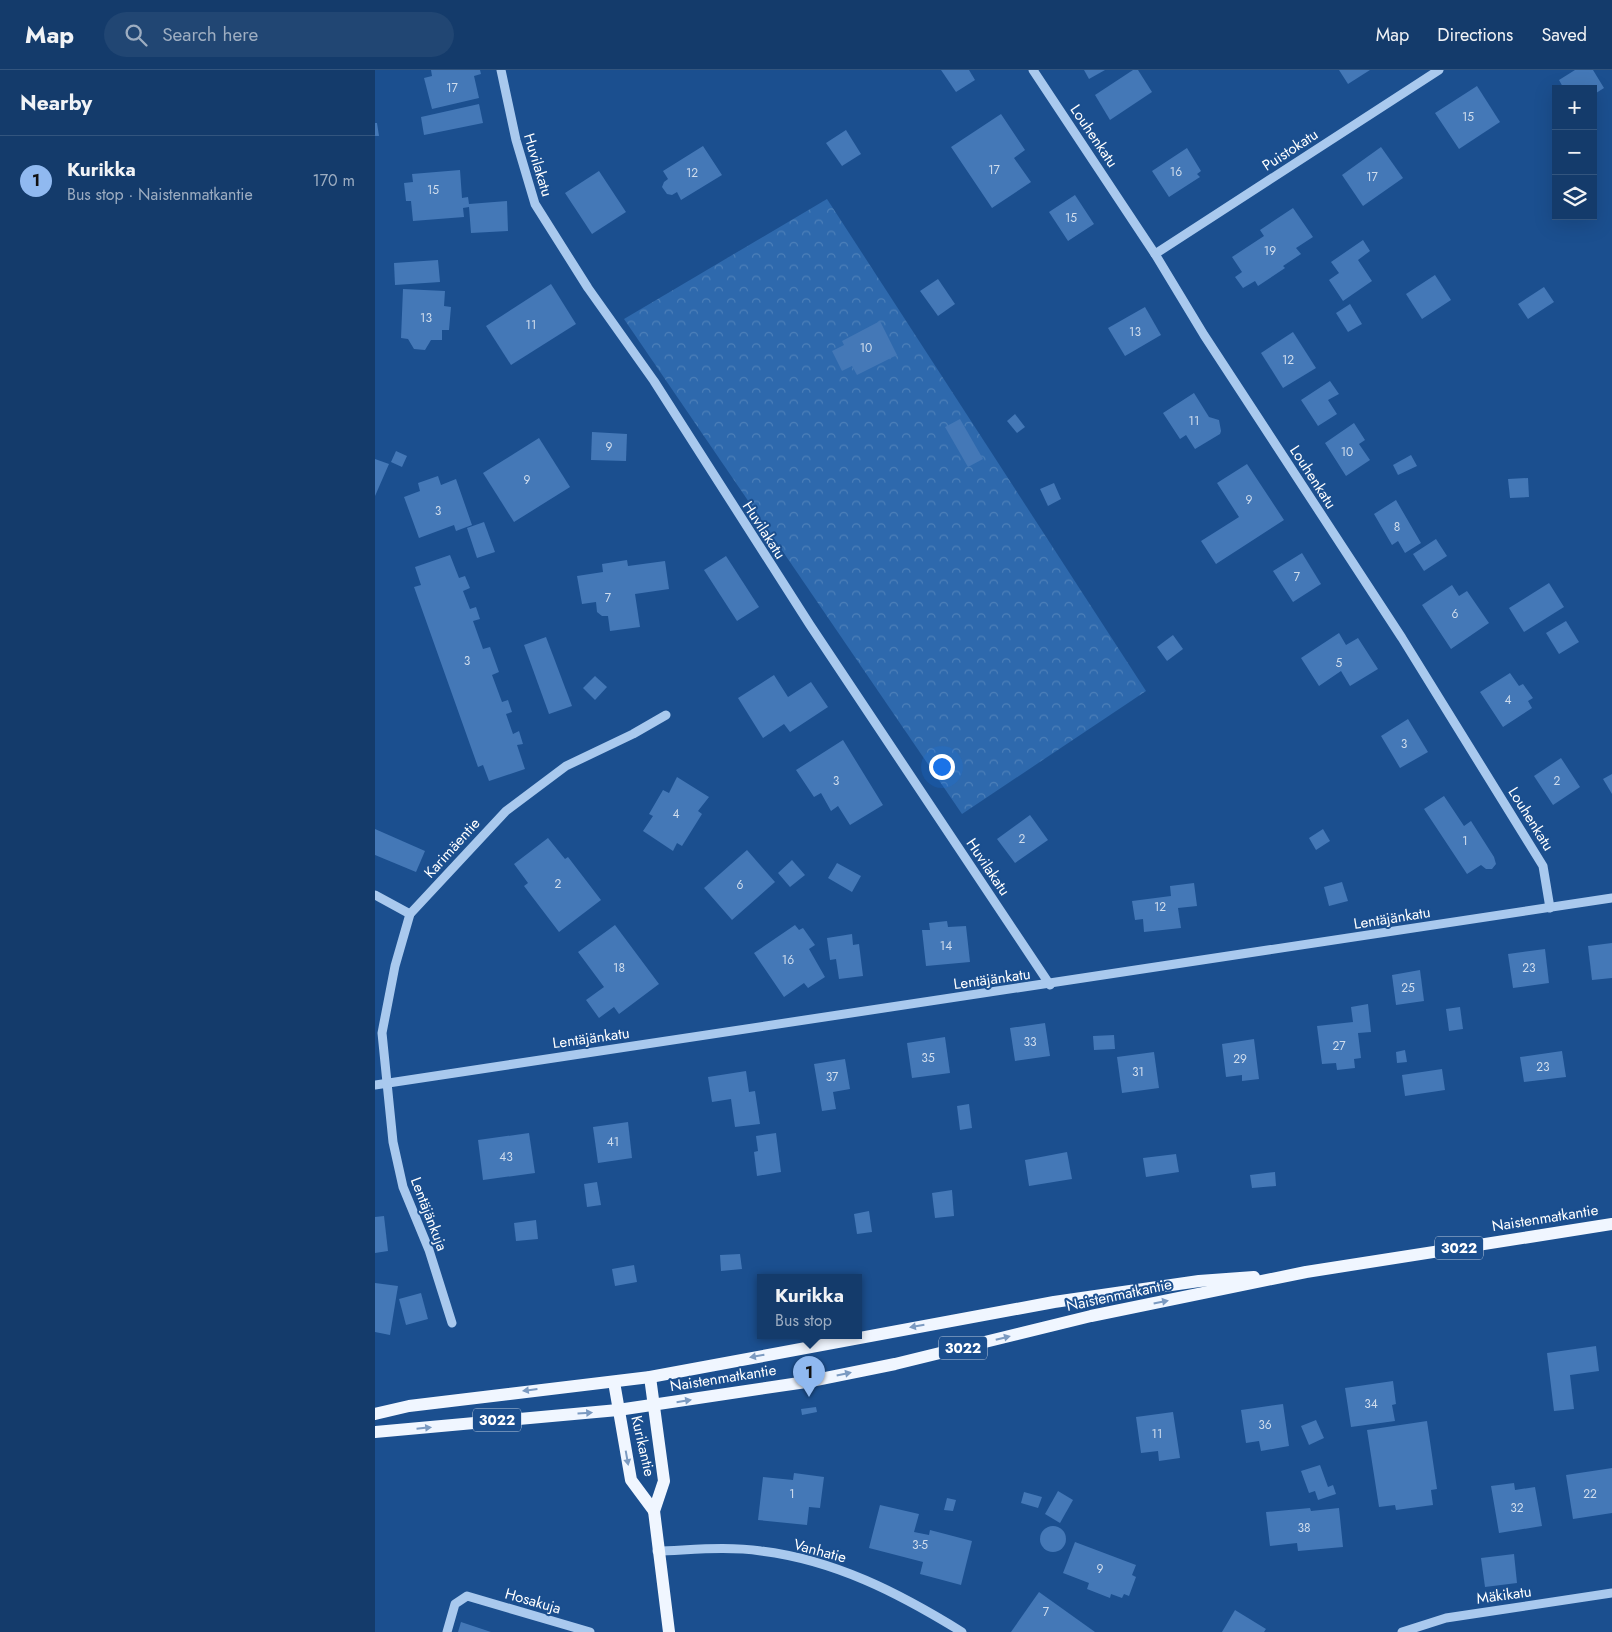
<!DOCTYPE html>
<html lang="en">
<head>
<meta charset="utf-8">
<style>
  :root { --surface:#143b6b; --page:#214673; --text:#f1f3f6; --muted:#9dadc1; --line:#33557e; --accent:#90b9f0 }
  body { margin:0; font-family:Jost,sans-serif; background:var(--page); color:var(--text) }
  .controls { position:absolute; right:15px; top:15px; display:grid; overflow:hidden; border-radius:0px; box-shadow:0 5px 20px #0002 }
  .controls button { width:45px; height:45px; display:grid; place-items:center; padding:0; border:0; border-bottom:1px solid var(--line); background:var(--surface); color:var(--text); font:25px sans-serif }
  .you { position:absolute; left:566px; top:696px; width:18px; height:18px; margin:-12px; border:4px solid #fff; border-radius:50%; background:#1a73e8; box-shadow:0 0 0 8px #1a73e833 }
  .badge { display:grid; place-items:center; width:32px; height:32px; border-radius:50%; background:var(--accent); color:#111; font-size:16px; font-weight:700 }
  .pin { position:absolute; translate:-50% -41px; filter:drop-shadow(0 1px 2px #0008) }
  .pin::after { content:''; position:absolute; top:26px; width:18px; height:15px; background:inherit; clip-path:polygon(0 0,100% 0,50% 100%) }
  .popup { position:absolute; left:382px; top:1204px; width:105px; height:65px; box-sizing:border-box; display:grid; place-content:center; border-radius:0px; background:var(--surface); filter:drop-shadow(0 1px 4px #0005); font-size:16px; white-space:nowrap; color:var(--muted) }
  .popup b { font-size:19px; color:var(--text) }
  .popup::after { content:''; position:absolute; left:50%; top:100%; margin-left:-10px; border:10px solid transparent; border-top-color:var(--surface) }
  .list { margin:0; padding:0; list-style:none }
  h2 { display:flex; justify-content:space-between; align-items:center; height:65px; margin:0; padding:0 20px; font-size:21px }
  h2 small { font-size:16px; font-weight:400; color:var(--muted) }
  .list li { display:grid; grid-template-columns:32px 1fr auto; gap:15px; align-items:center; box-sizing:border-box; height:90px; padding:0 20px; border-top:1px solid var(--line) }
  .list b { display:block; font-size:19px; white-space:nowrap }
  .list p { margin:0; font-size:16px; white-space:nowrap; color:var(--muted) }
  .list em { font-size:16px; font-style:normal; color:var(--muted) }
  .icon { flex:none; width:28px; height:28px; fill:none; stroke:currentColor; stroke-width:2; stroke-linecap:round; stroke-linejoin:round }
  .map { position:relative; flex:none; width:1237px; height:1562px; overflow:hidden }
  header { display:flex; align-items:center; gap:30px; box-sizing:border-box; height:70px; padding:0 25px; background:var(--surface); border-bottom:1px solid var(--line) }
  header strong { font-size:24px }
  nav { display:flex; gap:28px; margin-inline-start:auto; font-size:18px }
  .search { width:350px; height:45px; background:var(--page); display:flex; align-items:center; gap:12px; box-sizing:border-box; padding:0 18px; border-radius:28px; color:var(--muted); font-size:19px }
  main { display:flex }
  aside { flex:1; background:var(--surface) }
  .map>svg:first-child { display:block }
  .forest { fill:url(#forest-crowns) }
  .building { fill:#4478b7 }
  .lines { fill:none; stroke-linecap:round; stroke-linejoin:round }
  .minor { stroke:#a9c9ee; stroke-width:9 }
  .major { stroke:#f0f6ff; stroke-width:12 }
  .oneway { fill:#7b9ac1 }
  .labels { text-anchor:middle; stroke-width:4; stroke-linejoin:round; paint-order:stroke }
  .number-label { font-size:12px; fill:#d0dded }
  .shield { fill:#1b4f8f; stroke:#bbcadd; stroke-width:1 }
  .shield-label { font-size:14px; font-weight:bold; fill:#fff }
  .street-label { font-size:15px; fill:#fff; stroke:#1b4f8f }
</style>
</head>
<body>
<header>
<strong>Map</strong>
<div class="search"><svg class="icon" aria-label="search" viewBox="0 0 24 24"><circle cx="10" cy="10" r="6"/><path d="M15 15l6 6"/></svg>Search here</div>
<nav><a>Map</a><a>Directions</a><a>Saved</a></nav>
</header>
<main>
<aside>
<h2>Nearby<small></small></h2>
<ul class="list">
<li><span class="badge">1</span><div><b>Kurikka</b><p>Bus stop · Naistenmatkantie</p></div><em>170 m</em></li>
</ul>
</aside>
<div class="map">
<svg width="1237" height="1562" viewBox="0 0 1237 1562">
  <defs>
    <pattern id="forest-crowns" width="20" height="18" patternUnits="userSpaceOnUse" patternTransform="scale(1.25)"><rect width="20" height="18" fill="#2e69ad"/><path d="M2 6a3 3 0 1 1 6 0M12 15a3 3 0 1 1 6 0" fill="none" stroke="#4d80b9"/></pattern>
  </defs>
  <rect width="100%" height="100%" fill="#1b4f8f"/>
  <!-- forest -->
  <polygon class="forest" points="452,129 771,621 587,744 249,249"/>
  <!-- building -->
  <g class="building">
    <polygon points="56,0 105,0 106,4 99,6 104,28 57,39 49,8 57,6"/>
    <polygon points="566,0 594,0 600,10 581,22"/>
    <polygon points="709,0 730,0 714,9"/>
    <polygon points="758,0 763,0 777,22 735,50 720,25"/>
    <polygon points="964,0 995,0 973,14"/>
    <polygon points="1200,0 1218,0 1229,18 1218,25 1218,19 1189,19 1184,10"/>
    <polygon points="1102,16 1125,52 1084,79 1060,43"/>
    <polygon points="104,34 108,53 49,65 46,47"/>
    <polygon points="626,44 650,80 639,88 656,112 617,138 576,77"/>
    <polygon points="0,53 2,53 4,66 0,66"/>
    <polygon points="471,60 486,84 467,96 451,73"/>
    <polygon points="328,76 347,105 306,130 302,122 297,125 292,124 287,117 289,112 293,109 288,101"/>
    <polygon points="1006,77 1028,108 988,136 967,105"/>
    <polygon points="812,78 826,101 822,104 825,107 794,127 777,101"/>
    <polygon points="85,100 87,128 93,127 94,134 132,131 133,161 96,163 94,137 88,138 89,147 38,151 36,131 31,131 29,113 38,112 37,104"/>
    <polygon points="224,101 251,142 217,164 190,123"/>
    <polygon points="700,125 719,154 693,171 674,142"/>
    <polygon points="918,138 938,167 921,178 926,184 908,196 910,198 883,216 880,211 868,218 860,207 867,202 857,187 889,166 885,160"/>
    <polygon points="988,170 995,181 983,190 997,211 968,231 954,210 964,203 956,192"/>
    <polygon points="63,190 65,212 20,215 19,193"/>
    <polygon points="1060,205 1076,230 1047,249 1031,224"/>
    <polygon points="563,209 580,234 563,246 545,221"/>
    <polygon points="176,214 201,254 136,295 111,256"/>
    <polygon points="1169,217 1179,232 1153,249 1143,234"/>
    <polygon points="28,219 70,221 69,236 76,237 74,260 67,260 67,270 56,270 50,280 39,279 33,269 26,268"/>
    <polygon points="975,234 987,254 973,262 961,243"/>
    <polygon points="770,237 786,265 750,286 733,258"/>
    <polygon points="505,251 522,285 482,305 477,296 467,301 457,281 469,275 467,271"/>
    <polygon points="918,262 941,298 908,318 886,283"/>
    <polygon points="955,311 964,324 953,330 962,344 943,356 926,330"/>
    <polygon points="819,323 834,347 844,350 846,361 845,364 820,379 811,365 805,369 788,343"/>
    <polygon points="640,344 650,357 642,363 632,351"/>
    <polygon points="585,349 608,389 593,397 570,357"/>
    <polygon points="979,353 990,370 984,374 995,390 971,406 950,373"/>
    <polygon points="217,362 252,364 251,391 216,390"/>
    <polygon points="164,368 195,417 139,452 108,403"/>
    <polygon points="21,381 32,386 27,397 16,392"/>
    <polygon points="1036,385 1042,396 1023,405 1018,395"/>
    <polygon points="0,389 14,394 0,426"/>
    <polygon points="872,394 909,450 841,494 826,471 864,447 842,413"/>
    <polygon points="63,406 66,415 81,409 97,455 81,461 79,455 44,468 29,427 45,421 43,413"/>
    <polygon points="1153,408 1154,427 1135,428 1133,409"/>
    <polygon points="679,413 686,429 673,436 665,419"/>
    <polygon points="1021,430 1046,473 1030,483 1023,471 1017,475 999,444"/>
    <polygon points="109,452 120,482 102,488 92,458"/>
    <polygon points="1061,469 1072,486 1049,501 1038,484"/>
    <polygon points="927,483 946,514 918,532 898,501"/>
    <polygon points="75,485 84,508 90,506 95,518 88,521 95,539 101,537 105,549 98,551 108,579 115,577 124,602 117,605 127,632 133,630 137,642 131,644 138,664 144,661 148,674 142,675 150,699 114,711 108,695 103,697 39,517 46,515 40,497"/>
    <polygon points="351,486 384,537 362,551 329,500"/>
    <polygon points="252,490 253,496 290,491 294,519 260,524 265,557 235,561 233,546 227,546 222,542 221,532 207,534 202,506 228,502 227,494"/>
    <polygon points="1174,513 1189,537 1149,562 1134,538"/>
    <polygon points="1077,515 1084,526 1092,521 1114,553 1076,579 1047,535"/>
    <polygon points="1191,551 1204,572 1184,584 1171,563"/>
    <polygon points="964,563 971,575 983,568 1003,599 975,616 966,601 944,616 926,588"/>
    <polygon points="798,565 808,579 792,591 782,577"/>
    <polygon points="171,567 197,636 174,644 149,575"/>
    <polygon points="1135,603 1144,616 1148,614 1158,628 1153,631 1157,638 1128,657 1105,622"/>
    <polygon points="399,605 413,627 436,612 453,637 415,662 409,654 388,668 363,628"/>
    <polygon points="220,606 232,617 220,630 208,618"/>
    <polygon points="1033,649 1053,682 1025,698 1006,666"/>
    <polygon points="468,670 508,735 475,755 463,736 456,741 446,723 439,727 421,700"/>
    <polygon points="1186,688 1205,717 1178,735 1159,706"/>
    <polygon points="1237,704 1237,724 1228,709"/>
    <polygon points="302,707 334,727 323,741 327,744 307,776 302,773 298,781 268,761 278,746 274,744 288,720 294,723"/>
    <polygon points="1069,726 1089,756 1096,751 1119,787 1121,794 1117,799 1111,799 1106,795 1092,804 1049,739"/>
    <polygon points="655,745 673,770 640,793 622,769"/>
    <polygon points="0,759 50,781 41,802 0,785"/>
    <polygon points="948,759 955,771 941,780 934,768"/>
    <polygon points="173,768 190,789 193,787 226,830 184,862 149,816 153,813 139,794"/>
    <polygon points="372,780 400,812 357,850 329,818"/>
    <polygon points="417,790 430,805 415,817 403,803"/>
    <polygon points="462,793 486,806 477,822 453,808"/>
    <polygon points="967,812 973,831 954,836 949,817"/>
    <polygon points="819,813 822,836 803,838 806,858 769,862 768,849 760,850 757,831 796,826 795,816"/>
    <polygon points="572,851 573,857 591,856 595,892 551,896 547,860 555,860 554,853"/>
    <polygon points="240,855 284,914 244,944 239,937 224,948 211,930 229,917 203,882"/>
    <polygon points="420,855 424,860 428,858 440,875 434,879 450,907 433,918 429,913 409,927 379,883"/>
    <polygon points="477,864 478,875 484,874 488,906 464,909 461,889 455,890 452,868"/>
    <polygon points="1237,873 1237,908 1217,910 1213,876"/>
    <polygon points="1170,879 1174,913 1138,918 1133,884"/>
    <polygon points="1045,900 1049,931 1021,935 1017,905"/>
    <polygon points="993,934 996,962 983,963 986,988 979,989 980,998 962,1000 961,993 947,994 942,956 978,952 976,937"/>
    <polygon points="1085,937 1088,959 1074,961 1071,939"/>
    <polygon points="670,953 675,986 640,991 635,958"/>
    <polygon points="739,965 740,979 719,980 718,966"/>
    <polygon points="570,967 575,1003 537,1008 532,973"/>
    <polygon points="879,969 884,1009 867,1011 867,1005 851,1007 847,974"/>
    <polygon points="1030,980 1032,992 1022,993 1021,982"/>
    <polygon points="1187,981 1191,1007 1149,1012 1145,987"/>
    <polygon points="779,982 784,1018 747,1023 742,987"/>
    <polygon points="470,989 475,1019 458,1022 461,1039 447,1041 439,994"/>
    <polygon points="1067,999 1070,1020 1030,1026 1027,1005"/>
    <polygon points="371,1001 374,1022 380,1021 385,1054 360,1057 356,1029 337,1032 333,1007"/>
    <polygon points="594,1034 597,1058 585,1060 582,1036"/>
    <polygon points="253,1052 257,1088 223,1093 218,1057"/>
    <polygon points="154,1063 160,1103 108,1110 103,1070"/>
    <polygon points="401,1063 406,1102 382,1106 379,1082 383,1081 381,1066"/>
    <polygon points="692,1082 697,1109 654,1116 650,1090"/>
    <polygon points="801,1084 804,1102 771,1107 768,1088"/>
    <polygon points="900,1102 901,1116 877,1118 875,1105"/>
    <polygon points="222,1112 226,1135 212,1137 209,1114"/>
    <polygon points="577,1120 579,1146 560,1148 557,1123"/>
    <polygon points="494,1141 497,1162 482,1164 479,1144"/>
    <polygon points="9,1146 13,1181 0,1183 0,1147"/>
    <polygon points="161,1150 163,1169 141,1171 139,1153"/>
    <polygon points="365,1184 367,1199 346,1201 345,1185"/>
    <polygon points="259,1195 262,1212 240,1216 237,1199"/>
    <polygon points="0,1213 23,1216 15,1265 0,1262"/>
    <polygon points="46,1223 53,1249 31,1255 24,1229"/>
    <polygon points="1221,1276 1224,1301 1195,1305 1199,1339 1179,1341 1172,1283"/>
    <polygon points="1018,1311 1021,1334 1017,1335 1020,1351 976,1357 970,1318"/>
    <polygon points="908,1334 914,1376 886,1381 884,1371 871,1373 866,1340"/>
    <polygon points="441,1337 442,1342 427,1345 426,1339"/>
    <polygon points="798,1342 805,1388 784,1391 783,1381 766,1383 761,1347"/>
    <polygon points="941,1350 949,1368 934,1375 926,1356"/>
    <polygon points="1052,1351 1062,1419 1056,1420 1058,1435 1021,1440 1020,1435 1004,1437 992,1360"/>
    <polygon points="945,1395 953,1417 958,1415 961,1424 943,1430 940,1421 934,1423 926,1401"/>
    <polygon points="1237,1398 1237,1443 1198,1449 1191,1405"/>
    <polygon points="419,1403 449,1407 445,1438 434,1437 432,1455 383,1450 388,1407 418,1410"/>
    <polygon points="1139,1413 1140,1420 1160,1417 1167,1456 1124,1463 1116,1416"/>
    <polygon points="683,1421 698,1430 685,1453 670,1444"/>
    <polygon points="649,1422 667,1427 663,1438 646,1433"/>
    <polygon points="572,1428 581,1430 578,1441 569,1440"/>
    <polygon points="505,1435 544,1444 539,1462 554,1465 555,1460 597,1471 586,1515 545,1504 548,1492 494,1478"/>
    <polygon points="935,1438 936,1441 964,1438 968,1477 923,1481 922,1473 895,1476 891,1442"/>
    <circle cx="678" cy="1469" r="13"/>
    <polygon points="700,1472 761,1495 757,1505 761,1507 754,1526 749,1524 747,1528 736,1524 735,1528 712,1519 714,1513 688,1503"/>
    <polygon points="1139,1484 1142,1513 1110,1517 1106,1488"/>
    <polygon points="664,1522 720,1562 636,1562"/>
    <polygon points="860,1540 891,1559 889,1562 847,1562"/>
    <polygon points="86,1552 116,1562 83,1562"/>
  </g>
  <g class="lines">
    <!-- minor -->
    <g class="minor">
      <polyline points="126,0 141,70 160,134 213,218 279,311 435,555 675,915"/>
      <polyline points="658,0 780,184 829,265 1027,568 1168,796 1175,838"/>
      <polyline points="780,184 1064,0"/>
      <polyline points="0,825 35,844"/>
      <polyline points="0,1015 1237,828"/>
      <polyline points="77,1253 54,1180 28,1117 18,1072 7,963 20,896 35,844 131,741 191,696 258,664 291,645"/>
      <path d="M282,1481C316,1480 352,1476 386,1481C460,1490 524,1523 587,1562"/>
      <polyline points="72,1562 80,1534 92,1526 215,1562"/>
      <polyline points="1027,1562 1071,1548 1237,1523"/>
    </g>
    <!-- major -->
    <g class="major">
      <polyline points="275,1307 289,1411 279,1441 294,1562"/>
      <polyline points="239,1312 256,1410 279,1441"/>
      <polyline points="0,1344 34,1336 275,1307 679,1232 824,1211 879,1207"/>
      <polyline points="0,1362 243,1340 431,1312 520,1294 716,1246 931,1202 1237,1154"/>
    </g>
  </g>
  <!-- one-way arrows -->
  <defs><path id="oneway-solid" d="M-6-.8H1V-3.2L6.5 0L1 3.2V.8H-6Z" transform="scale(1.25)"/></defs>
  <g class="oneway">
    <use href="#oneway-solid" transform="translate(786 1232) rotate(-11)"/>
    <use href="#oneway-solid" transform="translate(542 1256) rotate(170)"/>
    <use href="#oneway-solid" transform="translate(628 1268) rotate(-14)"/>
    <use href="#oneway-solid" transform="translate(382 1286) rotate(170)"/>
    <use href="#oneway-solid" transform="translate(469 1304) rotate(-12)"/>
    <use href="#oneway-solid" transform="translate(155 1320) rotate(173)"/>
    <use href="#oneway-solid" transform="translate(309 1331) rotate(-9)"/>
    <use href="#oneway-solid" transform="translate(210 1343) rotate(-4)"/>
    <use href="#oneway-solid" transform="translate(49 1358) rotate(-6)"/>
    <use href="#oneway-solid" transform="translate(252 1388) rotate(80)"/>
  </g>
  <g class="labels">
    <!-- number labels -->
    <g class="number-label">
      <text x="77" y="22">17</text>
      <text x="1093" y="51">15</text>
      <text x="619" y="104">17</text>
      <text x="801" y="106">16</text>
      <text x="317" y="107">12</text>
      <text x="997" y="111">17</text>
      <text x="58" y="124">15</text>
      <text x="696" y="152">15</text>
      <text x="895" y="185">19</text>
      <text x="51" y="252">13</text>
      <text x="156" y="259">11</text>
      <text x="760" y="266">13</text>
      <text x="491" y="282">10</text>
      <text x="913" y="294">12</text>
      <text x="819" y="355">11</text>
      <text x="234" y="381">9</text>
      <text x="972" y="386">10</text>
      <text x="152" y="414">9</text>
      <text x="874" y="434">9</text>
      <text x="63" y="445">3</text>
      <text x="1022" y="461">8</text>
      <text x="922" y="511">7</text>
      <text x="233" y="532">7</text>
      <text x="1080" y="548">6</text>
      <text x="92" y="595">3</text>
      <text x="964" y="597">5</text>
      <text x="1133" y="634">4</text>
      <text x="1029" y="678">3</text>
      <text x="461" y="715">3</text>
      <text x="1182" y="715">2</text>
      <text x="301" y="748">4</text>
      <text x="647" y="773">2</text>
      <text x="1090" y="775">1</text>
      <text x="183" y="818">2</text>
      <text x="365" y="819">6</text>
      <text x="785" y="841">12</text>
      <text x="571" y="880">14</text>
      <text x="413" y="894">16</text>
      <text x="244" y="902">18</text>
      <text x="1154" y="902">23</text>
      <text x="1033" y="922">25</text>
      <text x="655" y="976">33</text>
      <text x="964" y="980">27</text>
      <text x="553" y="992">35</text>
      <text x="865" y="993">29</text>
      <text x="1168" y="1001">23</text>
      <text x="763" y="1006">31</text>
      <text x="457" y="1011">37</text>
      <text x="238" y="1076">41</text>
      <text x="131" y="1091">43</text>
      <text x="996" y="1338">34</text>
      <text x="890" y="1359">36</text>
      <text x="782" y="1368">11</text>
      <text x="417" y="1428">1</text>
      <text x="1215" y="1428">22</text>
      <text x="1142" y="1442">32</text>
      <text x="929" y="1462">38</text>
      <text x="545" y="1479">3-5</text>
      <text x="725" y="1503">9</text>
      <text x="671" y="1546">7</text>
    </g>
    <!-- shield labels -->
    <g class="shield">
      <rect x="1060" y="1166.5" width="48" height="23" rx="4"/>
      <rect x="564" y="1266.5" width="48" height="23" rx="4"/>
      <rect x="98" y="1338.5" width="48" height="23" rx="4"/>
    </g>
    <g class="shield-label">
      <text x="1084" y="1183">3022</text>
      <text x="588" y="1283">3022</text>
      <text x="122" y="1355">3022</text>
    </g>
    <!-- street labels -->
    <g class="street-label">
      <text transform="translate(719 66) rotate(56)" y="5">Louhenkatu</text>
      <text transform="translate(915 80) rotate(-33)" y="5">Puistokatu</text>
      <text transform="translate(163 95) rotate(73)" y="5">Huvilakatu</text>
      <text transform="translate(938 407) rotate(57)" y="5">Louhenkatu</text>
      <text transform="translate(389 460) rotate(57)" y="5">Huvilakatu</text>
      <text transform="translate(1156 749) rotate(58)" y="5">Louhenkatu</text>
      <text transform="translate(77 778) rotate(-48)" y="5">Karimäentie</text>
      <text transform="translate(613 797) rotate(56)" y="5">Huvilakatu</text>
      <text transform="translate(1017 848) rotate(-9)" y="5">Lentäjänkatu</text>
      <text transform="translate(617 909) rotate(-8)" y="5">Lentäjänkatu</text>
      <text transform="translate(216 968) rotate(-8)" y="5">Lentäjänkatu</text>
      <text transform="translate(54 1144) rotate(69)" y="5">Lentäjänkuja</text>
      <text transform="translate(1170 1148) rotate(-9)" y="5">Naistenmatkantie</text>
      <text transform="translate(744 1225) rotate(-12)" y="5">Naistenmatkantie</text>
      <text transform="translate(348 1308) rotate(-9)" y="5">Naistenmatkantie</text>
      <text transform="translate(268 1376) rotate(77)" y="5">Kurikantie</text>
      <text transform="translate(445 1481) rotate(15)" y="5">Vanhatie</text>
      <text transform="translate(1129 1525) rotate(-8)" y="5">Mäkikatu</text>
      <text transform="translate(158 1531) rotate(16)" y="5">Hosakuja</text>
    </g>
  </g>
</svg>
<div class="controls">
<button>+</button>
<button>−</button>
<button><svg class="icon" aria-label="layers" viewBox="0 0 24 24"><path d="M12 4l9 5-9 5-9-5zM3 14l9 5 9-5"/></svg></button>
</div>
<div class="you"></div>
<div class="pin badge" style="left:434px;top:1327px">1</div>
<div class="popup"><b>Kurikka</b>Bus stop</div>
</div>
</main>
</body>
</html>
